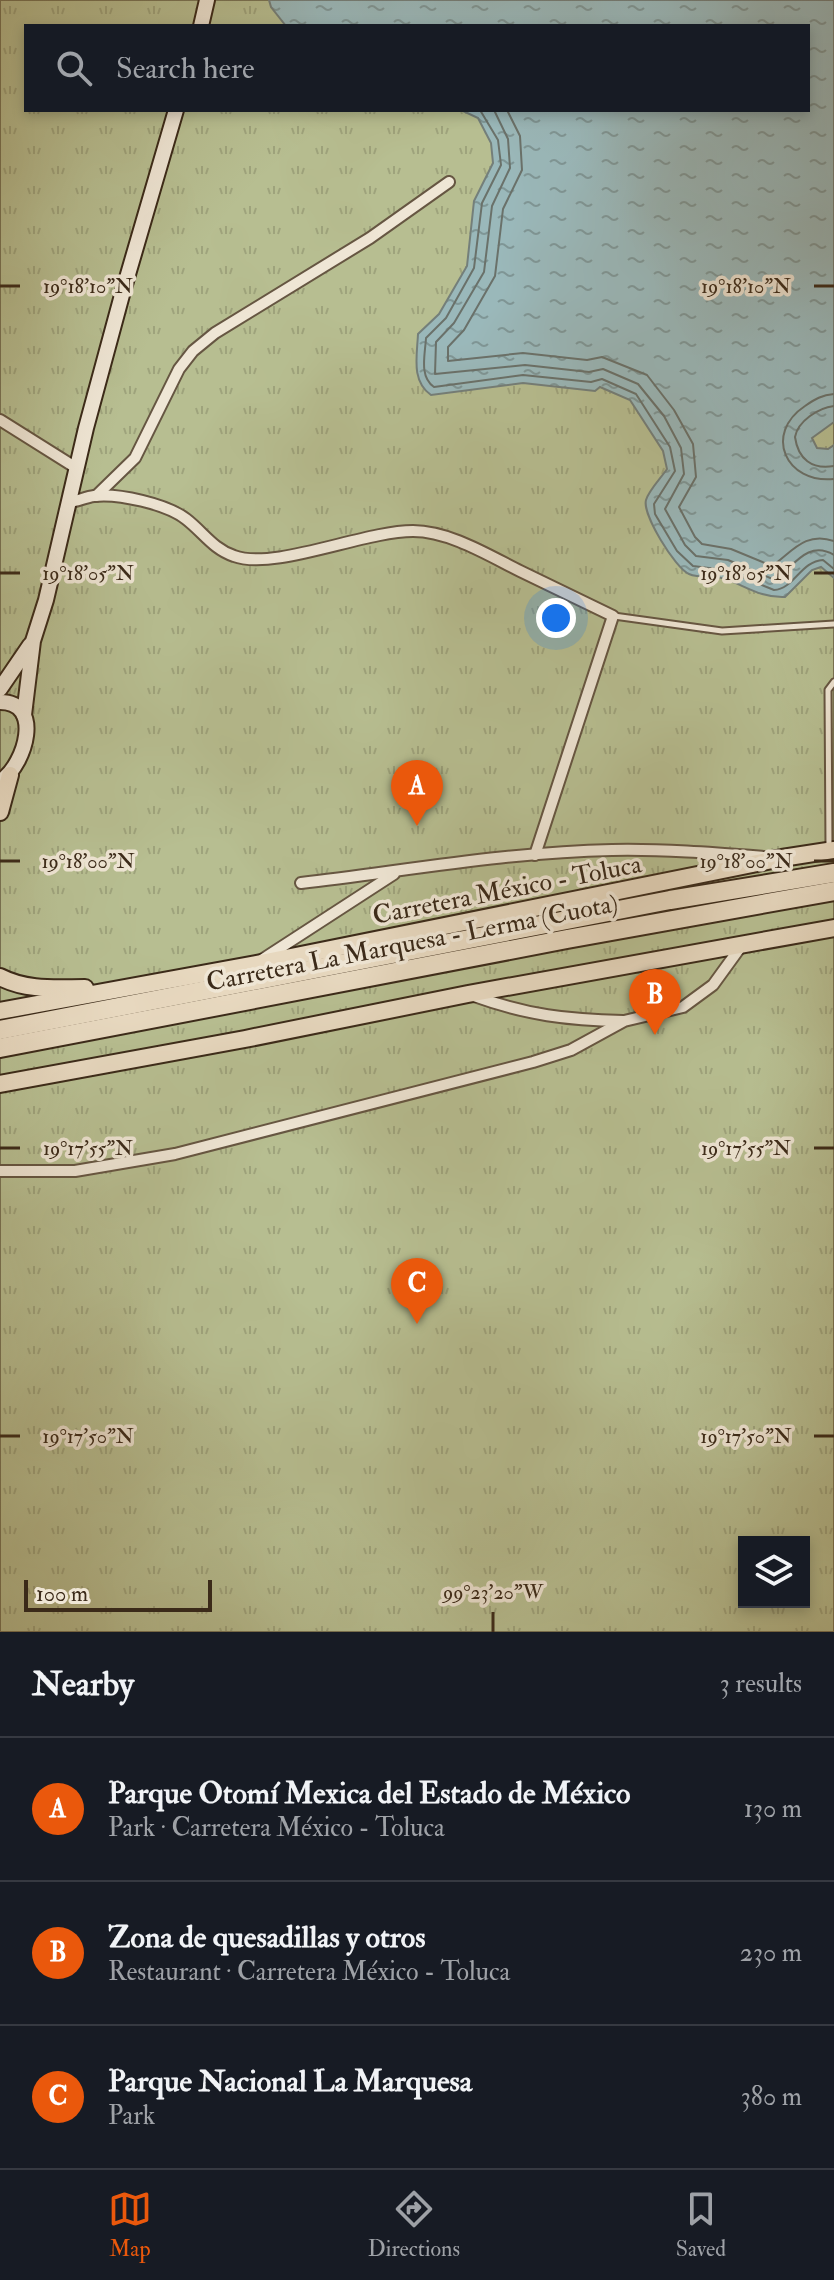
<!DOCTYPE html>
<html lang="en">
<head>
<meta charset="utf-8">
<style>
  :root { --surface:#171b24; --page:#242831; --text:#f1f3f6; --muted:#9ea1a6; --line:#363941; --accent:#ea580c }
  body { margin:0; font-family:"IM FELL Double Pica",serif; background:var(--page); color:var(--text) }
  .controls { position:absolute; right:24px; bottom:24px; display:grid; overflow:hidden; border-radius:0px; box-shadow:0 4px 12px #0003 }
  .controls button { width:72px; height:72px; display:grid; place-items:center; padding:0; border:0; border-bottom:2px solid var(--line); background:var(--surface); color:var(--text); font:40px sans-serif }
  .scale { position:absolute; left:24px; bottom:20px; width:188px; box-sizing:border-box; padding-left:8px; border:4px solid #3b2a19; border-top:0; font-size:22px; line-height:28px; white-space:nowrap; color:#3b2a19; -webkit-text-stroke:6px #efe6d5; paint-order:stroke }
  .you { position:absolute; left:556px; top:618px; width:28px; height:28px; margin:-20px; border:6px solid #fff; border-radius:50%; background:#1a73e8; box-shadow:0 0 0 12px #1a73e833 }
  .badge { display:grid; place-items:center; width:52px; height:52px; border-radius:50%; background:var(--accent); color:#fff; font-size:26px; font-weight:700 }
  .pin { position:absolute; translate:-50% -66px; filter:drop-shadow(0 2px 4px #0008) }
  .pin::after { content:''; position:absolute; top:42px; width:28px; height:24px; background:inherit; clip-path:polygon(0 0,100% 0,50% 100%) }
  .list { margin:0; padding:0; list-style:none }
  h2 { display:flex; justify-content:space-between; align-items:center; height:104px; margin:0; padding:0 32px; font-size:34px }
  h2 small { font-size:26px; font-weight:400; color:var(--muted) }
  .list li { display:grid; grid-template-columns:52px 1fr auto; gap:24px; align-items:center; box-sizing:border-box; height:144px; padding:0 32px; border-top:2px solid var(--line) }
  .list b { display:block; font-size:30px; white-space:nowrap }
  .list p { margin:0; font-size:26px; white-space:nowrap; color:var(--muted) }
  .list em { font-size:26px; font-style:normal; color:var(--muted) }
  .icon { flex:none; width:44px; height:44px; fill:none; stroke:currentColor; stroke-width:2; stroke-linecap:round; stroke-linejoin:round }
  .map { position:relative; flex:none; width:834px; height:1632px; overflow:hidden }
  .search { position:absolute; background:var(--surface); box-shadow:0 4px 12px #0003; left:24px; right:24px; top:24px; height:88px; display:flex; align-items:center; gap:20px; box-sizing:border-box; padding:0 28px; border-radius:0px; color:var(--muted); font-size:30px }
  .sheet { height:536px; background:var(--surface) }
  nav { display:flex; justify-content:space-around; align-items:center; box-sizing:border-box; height:112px; border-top:2px solid var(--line); background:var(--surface); font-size:22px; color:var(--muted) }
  nav a { display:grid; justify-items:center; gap:4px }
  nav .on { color:var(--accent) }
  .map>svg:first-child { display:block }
  .park { fill:url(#park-tufts); stroke:#797455; stroke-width:2; fill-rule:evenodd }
  .water { fill:url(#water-ripples); stroke:#747f7a; stroke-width:2 }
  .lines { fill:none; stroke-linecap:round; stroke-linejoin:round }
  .shore { stroke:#6a716a; stroke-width:2 }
  .service-casing { stroke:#665642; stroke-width:9 }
  .minor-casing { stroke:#665642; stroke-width:14 }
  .secondary-casing { stroke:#3b2a19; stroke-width:18 }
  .primary-casing { stroke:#3b2a19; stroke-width:20 }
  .motorway-casing { stroke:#3b2a19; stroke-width:22 }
  .service { stroke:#efe6d5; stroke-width:5 }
  .minor { stroke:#efe6d5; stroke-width:10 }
  .secondary { stroke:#efe6d5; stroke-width:14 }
  .primary { stroke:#e7d8bf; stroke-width:16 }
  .motorway { stroke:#e7d8bf; stroke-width:18 }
  .ticks { fill:none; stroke:#3b2a19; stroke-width:3 }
  .labels { text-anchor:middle; stroke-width:7; stroke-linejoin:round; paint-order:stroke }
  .street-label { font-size:26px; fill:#3b2a19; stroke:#efe6d5 }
  .ticks-label { font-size:20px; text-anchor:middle; fill:#3b2a19; stroke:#efe6d5; stroke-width:7; stroke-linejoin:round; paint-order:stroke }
</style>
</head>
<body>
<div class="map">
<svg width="834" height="1632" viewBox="0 0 834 1632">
  <defs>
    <pattern id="park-tufts" width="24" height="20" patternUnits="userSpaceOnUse" patternTransform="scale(2)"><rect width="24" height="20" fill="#b7be91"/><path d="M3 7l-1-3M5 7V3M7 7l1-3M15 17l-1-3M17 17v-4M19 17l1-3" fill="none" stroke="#9ea37c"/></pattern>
    <pattern id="water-ripples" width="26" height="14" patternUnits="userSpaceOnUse" patternTransform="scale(2)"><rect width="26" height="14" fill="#9ab8ba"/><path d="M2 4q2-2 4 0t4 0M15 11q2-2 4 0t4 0" fill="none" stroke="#7f9696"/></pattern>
  </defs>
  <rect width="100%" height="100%" fill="#e7d8bf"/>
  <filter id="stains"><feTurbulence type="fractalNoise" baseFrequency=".0025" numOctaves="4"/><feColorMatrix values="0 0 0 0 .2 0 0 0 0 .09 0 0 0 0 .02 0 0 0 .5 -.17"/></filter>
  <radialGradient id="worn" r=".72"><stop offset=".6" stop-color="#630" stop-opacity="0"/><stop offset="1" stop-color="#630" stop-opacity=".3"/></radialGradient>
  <!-- park -->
  <path class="park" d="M0,0H834V1632H0ZM26,26H808V110H26ZM744,1542H804V1602H744Z"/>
  <!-- water -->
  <path class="water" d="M269,0H834V422L812,438L817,448L828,449L834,445V578L821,567L812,570L785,597C762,598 747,587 726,579C715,575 700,579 689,574C675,568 642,514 646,500C649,490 661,478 667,469L663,451L630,400L600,387L595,391L523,383L431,395C411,381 417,356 418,334L439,314L467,266L474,201L493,163L491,143L478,118L461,110H808V26H286L271,7Z"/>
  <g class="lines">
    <!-- shore -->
    <g class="shore">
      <path d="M480,110L498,140L501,165L482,203L474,268L446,318L426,338C425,355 419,377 434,387L523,375L591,382L602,379L636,394L670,447L675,471L654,504L655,514L677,551L693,566L725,570L774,590C794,589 801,561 823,560L834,569"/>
      <path d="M494,110L508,139L510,168L492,206L484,272L454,323L436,342L435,374L525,365L589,372L603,369L638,384L664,416L681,448L684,474L665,509L685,545L696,556L728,560L775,580C793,567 808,539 834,555"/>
      <path d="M507,110L520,136L522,170L503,209L495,276L464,330L448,347V361L523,353L587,360L602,357L647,375L674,410L693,444L696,477L679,507L695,537L702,544L731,549L772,566C792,552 805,531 834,541"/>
      <path d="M834,394C822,395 815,399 805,406C763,434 786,484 834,479"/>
      <path d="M834,406C818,408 798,421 795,437C798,459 812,470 834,466"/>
    </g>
    <!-- service casing -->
    <g class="service-casing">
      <g id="service">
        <polyline points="614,616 722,631 834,624"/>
        <polyline points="829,847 828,690 834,682"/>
      </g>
    </g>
    <!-- minor casing -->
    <g class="minor-casing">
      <g id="minor">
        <polyline points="0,420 78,469"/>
        <polyline points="96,496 135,458 179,369 193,351 215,333 370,238 449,182"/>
        <path d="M70,502C78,501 86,497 94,496C118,493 167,504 186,519C203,532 213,549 234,556C274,571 364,531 413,531C449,531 488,555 520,571C551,586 582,601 613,616L535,855"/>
        <path d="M301,883C404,871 508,852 612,850C663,849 713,853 764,857"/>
        <polyline points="263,959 394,874"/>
        <path d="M474,996C527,1015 567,1020 623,1021"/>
        <polyline points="0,1171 75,1171 175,1154 533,1062 571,1050 624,1021 683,1007 713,985 742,945"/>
      </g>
    </g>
    <!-- secondary casing -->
    <g class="secondary-casing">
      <g id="secondary">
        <polyline points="201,26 207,0"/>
        <polyline points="0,689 30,645"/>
        <path d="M0,702C44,702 25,764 2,780"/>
        <polyline points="24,715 33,641 46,600 86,428 122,295 176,110"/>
      </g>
    </g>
    <!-- primary casing -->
    <g class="primary-casing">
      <g id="primary">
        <polyline points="0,812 10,775"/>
        <path d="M0,977C27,991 56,988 85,988"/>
        <polyline points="0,1011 256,964 782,858 834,850"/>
        <polyline points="0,1084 245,1039 468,994 834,928"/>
      </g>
    </g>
    <!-- motorway casing -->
    <g class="motorway-casing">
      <g id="motorway">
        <polyline points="0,1030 670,900 834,873"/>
        <polyline points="0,1048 567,939 834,891"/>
      </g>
    </g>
    <!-- service -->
    <use href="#service" class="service"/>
    <!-- minor -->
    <use href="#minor" class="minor"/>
    <!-- secondary -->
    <use href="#secondary" class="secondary"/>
    <!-- primary -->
    <use href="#primary" class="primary"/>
    <!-- motorway -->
    <use href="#motorway" class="motorway"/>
  </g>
  <!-- ticks -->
  <path class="ticks" d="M0,286H20M814,286H834M0,573H20M814,573H834M0,861H20M814,861H834M0,1148H20M814,1148H834M0,1436H20M814,1436H834M493,1612V1632"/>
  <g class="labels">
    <!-- street labels -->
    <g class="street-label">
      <text transform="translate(507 889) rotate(-11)" y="9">Carretera México - Toluca</text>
      <text transform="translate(412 942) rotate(-11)" y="9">Carretera La Marquesa - Lerma (Cuota)</text>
    </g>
  </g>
  <g class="ticks-label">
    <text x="88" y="293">19°18'10"N</text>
    <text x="746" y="293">19°18'10"N</text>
    <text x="88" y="580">19°18'05"N</text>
    <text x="746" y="580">19°18'05"N</text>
    <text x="88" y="868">19°18'00"N</text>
    <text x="746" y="868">19°18'00"N</text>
    <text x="88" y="1155">19°17'55"N</text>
    <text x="746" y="1155">19°17'55"N</text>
    <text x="88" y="1443">19°17'50"N</text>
    <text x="746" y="1443">19°17'50"N</text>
    <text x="493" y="1599">99°23'20"W</text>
  </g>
  <rect width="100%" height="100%" filter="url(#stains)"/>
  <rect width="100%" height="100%" fill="url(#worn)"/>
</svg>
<div class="controls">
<button><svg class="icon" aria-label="layers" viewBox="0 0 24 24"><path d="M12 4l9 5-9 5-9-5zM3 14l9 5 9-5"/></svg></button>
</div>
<div class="scale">100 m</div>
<div class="you"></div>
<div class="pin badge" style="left:417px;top:826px">A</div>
<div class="pin badge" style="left:655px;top:1035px">B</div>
<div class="pin badge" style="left:417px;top:1324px">C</div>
<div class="search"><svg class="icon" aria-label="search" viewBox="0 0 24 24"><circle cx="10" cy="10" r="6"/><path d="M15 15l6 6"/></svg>Search here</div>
</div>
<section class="sheet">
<h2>Nearby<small>3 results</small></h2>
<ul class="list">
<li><span class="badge">A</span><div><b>Parque Otomí Mexica del Estado de México</b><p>Park · Carretera México - Toluca</p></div><em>130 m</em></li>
<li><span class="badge">B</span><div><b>Zona de quesadillas y otros</b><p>Restaurant · Carretera México - Toluca</p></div><em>230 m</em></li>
<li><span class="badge">C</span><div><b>Parque Nacional La Marquesa</b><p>Park</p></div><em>380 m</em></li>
</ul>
</section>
<nav>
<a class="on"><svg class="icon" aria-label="map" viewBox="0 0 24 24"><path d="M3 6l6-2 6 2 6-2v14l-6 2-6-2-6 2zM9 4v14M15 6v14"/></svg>Map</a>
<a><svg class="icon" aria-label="directions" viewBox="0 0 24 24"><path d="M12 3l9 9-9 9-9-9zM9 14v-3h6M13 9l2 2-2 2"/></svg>Directions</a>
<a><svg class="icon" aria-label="saved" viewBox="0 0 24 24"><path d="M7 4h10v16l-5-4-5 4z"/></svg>Saved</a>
</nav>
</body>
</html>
